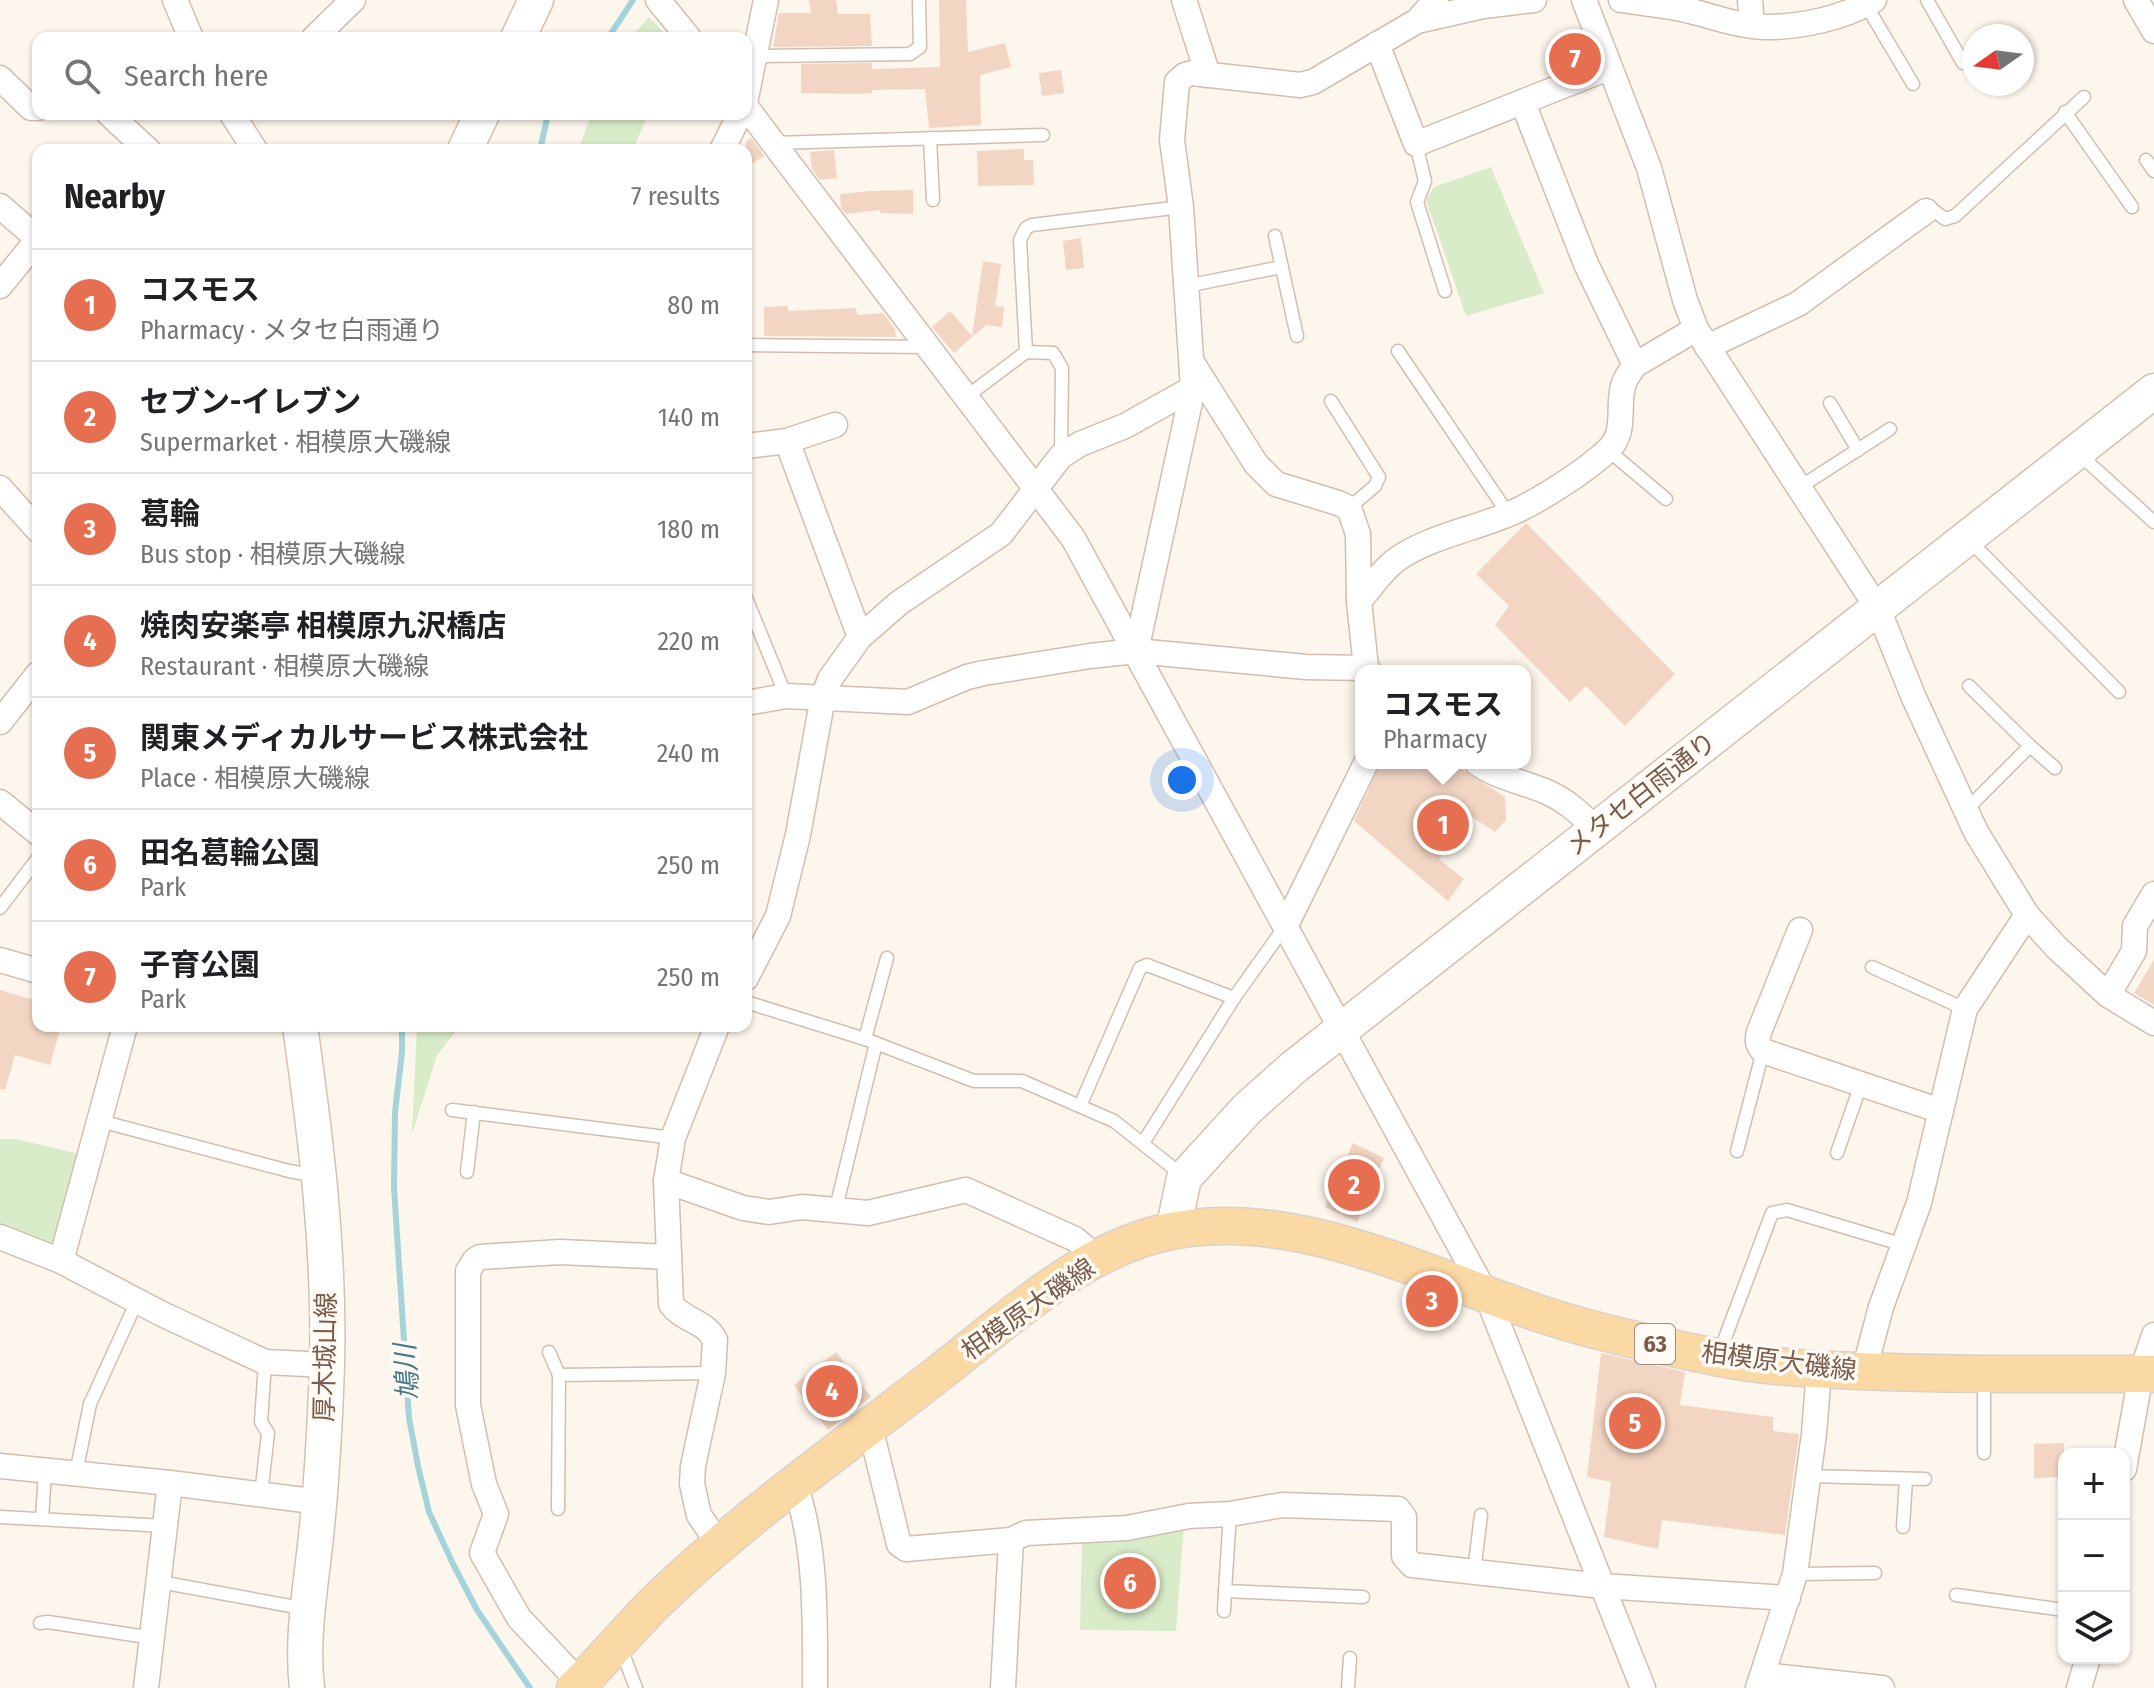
<!DOCTYPE html>
<html lang="en">
<head>
<meta charset="utf-8">
<style>
  :root { --surface:#fff; --page:#f6f6f6; --text:#202124; --muted:#757577; --line:#e0e0e0; --accent:#e76f51 }
  body { margin:0; font-family:"Fira Sans Condensed","Noto Sans JP",sans-serif; background:var(--page); color:var(--text) }
  .controls { position:absolute; right:24px; bottom:24px; display:grid; overflow:hidden; border-radius:16px; box-shadow:0 2px 6px #0004 }
  .controls button { width:72px; height:72px; display:grid; place-items:center; padding:0; border:0; border-bottom:2px solid var(--line); background:var(--surface); color:var(--text); font:40px sans-serif }
  .compass { position:absolute; left:1962px; top:24px; width:72px; height:72px; border-radius:50%; background:var(--surface); box-shadow:0 2px 6px #0004; rotate:256deg }
  .you { position:absolute; left:1182px; top:780px; width:28px; height:28px; margin:-20px; border:6px solid #fff; border-radius:50%; background:#1a73e8; box-shadow:0 0 0 12px #1a73e833 }
  .badge { display:grid; place-items:center; width:52px; height:52px; border-radius:50%; background:var(--accent); color:#fff; font-size:26px; font-weight:700 }
  .pin { position:absolute; translate:-50% -50%; border:4px solid #fff; box-shadow:0 2px 8px #0006 }
  .popup { position:absolute; left:1355px; top:665px; width:176px; height:104px; box-sizing:border-box; display:grid; place-content:center; border-radius:16px; background:var(--surface); filter:drop-shadow(0 2px 6px #0005); font-size:26px; white-space:nowrap; color:var(--muted) }
  .popup b { font-size:30px; color:var(--text) }
  .popup::after { content:''; position:absolute; left:50%; top:100%; margin-left:-16px; border:16px solid transparent; border-top-color:var(--surface) }
  .list { margin:0; padding:0; list-style:none }
  h2 { display:flex; justify-content:space-between; align-items:center; height:104px; margin:0; padding:0 32px; font-size:34px }
  h2 small { font-size:26px; font-weight:400; color:var(--muted) }
  .list li { display:grid; grid-template-columns:52px 1fr auto; gap:24px; align-items:center; box-sizing:border-box; height:112px; padding:0 32px; border-top:2px solid var(--line) }
  .list b { display:block; font-size:30px; white-space:nowrap }
  .list p { margin:0; font-size:26px; white-space:nowrap; color:var(--muted) }
  .list em { font-size:26px; font-style:normal; color:var(--muted) }
  .icon { flex:none; width:44px; height:44px; fill:none; stroke:currentColor; stroke-width:2; stroke-linecap:round; stroke-linejoin:round }
  .map { position:relative; flex:none; width:2154px; height:1688px; overflow:hidden }
  .search { position:absolute; background:var(--surface); box-shadow:0 2px 6px #0004; left:32px; top:32px; width:720px; height:88px; display:flex; align-items:center; gap:20px; box-sizing:border-box; padding:0 28px; border-radius:16px; color:var(--muted); font-size:30px }
  .panel { position:absolute; background:var(--surface); box-shadow:0 2px 6px #0004; left:32px; top:144px; width:720px; height:888px; border-radius:16px }
  .map>svg:first-child { display:block }
  .green { fill:#d8ecc9 }
  .lines { fill:none; stroke-linecap:round; stroke-linejoin:round }
  .stream { stroke:#a5d3da; stroke-width:6 }
  .building { fill:#f3d5c3 }
  .lane-casing { stroke:#d1beb0; stroke-width:15 }
  .street-casing { stroke:#d1beb0; stroke-width:27 }
  .secondary-casing { stroke:#d6c0b0; stroke-width:37 }
  .primary-casing { stroke:#dad1cd; stroke-width:39 }
  .lane { stroke:#fff; stroke-width:12 }
  .street { stroke:#fff; stroke-width:24 }
  .secondary { stroke:#fff; stroke-width:34 }
  .primary { stroke:#fbd9a5; stroke-width:36 }
  .labels { text-anchor:middle; stroke-width:7; stroke-linejoin:round; paint-order:stroke }
  .shield { fill:#fffaf3; stroke:#a28b7f; stroke-width:2 }
  .shield-label { font-size:24px; font-weight:bold; fill:#7a5c4d }
  .street-label { font-size:26px; fill:#7a5c4d; stroke:#fffaf3 }
  .water-label { font-size:28px; font-style:italic; fill:#437c86; stroke:#fffaf3 }
</style>
</head>
<body>
<div class="map">
<svg width="2154" height="1688" viewBox="0 0 2154 1688">
  <rect width="100%" height="100%" fill="#fdf6ec"/>
  <!-- green -->
  <g class="green">
    <polygon points="649,17 669,38 630,38"/>
    <polygon points="1585,28 1601,65 1560,82 1549,53"/>
    <polygon points="592,114 648,114 633,150 578,150"/>
    <polygon points="1491,167 1544,293 1466,316 1426,200 1434,187"/>
    <polygon points="417,1026 460,1026 437,1055 412,1134"/>
    <polygon points="0,1139 16,1139 84,1155 58,1248 0,1229"/>
    <polygon points="1184,1525 1176,1631 1080,1630 1082,1537"/>
  </g>
  <g class="lines">
    <!-- stream -->
    <g class="stream">
      <polyline points="608,38 633,0"/>
      <polyline points="540,150 548,114"/>
      <polyline points="402,1026 402,1052 395,1112 394,1188 409,1418 418,1466 429,1512 453,1564 477,1610 530,1688"/>
    </g>
  </g>
  <!-- building -->
  <g class="building">
    <polygon points="809,0 836,0 838,14 870,14 872,46 773,47 779,13 811,13"/>
    <polygon points="939,0 966,0 968,52 1005,43 1011,67 980,75 981,125 929,128 925,89 872,90 872,93 855,94 801,93 801,64 872,63 872,69 940,67"/>
    <polygon points="1061,70 1064,93 1042,96 1039,73"/>
    <polygon points="751,138 764,156 746,167 746,142"/>
    <polygon points="1024,149 1024,160 1033,160 1034,185 978,186 977,151"/>
    <polygon points="834,150 837,178 820,180 812,169 810,152"/>
    <polygon points="913,190 913,214 880,213 880,210 846,214 841,208 840,194 869,191"/>
    <polygon points="1081,238 1084,268 1066,270 1063,241"/>
    <polygon points="983,261 1001,264 995,306 1004,307 1002,327 986,325 954,353 932,327 950,311 972,336"/>
    <polygon points="788,306 788,311 856,308 857,315 883,313 895,329 896,337 764,336 764,307"/>
    <polygon points="1526,523 1675,674 1625,726 1586,686 1570,702 1495,625 1509,606 1476,574"/>
    <polygon points="1381,763 1453,763 1505,797 1506,820 1495,832 1469,815 1439,859 1464,879 1448,901 1354,821"/>
    <polygon points="2154,960 2154,1005 2134,993"/>
    <polygon points="0,990 38,1001 38,1026 61,1026 50,1065 15,1055 5,1090 0,1089"/>
    <polygon points="1353,1143 1384,1158 1357,1222 1325,1207"/>
    <polygon points="836,1352 871,1397 828,1430 794,1385"/>
    <polygon points="1601,1353 1685,1372 1680,1405 1773,1417 1773,1431 1799,1434 1785,1535 1662,1520 1658,1549 1604,1537 1611,1482 1587,1477"/>
    <polygon points="2064,1443 2064,1477 2034,1478 2034,1444"/>
  </g>
  <g class="lines">
    <!-- lane casing -->
    <g class="lane-casing">
      <g id="lane">
        <polyline points="1927,0 1963,63"/>
        <polyline points="1866,5 1913,84"/>
        <polyline points="755,56 910,54 920,47 919,0"/>
        <polyline points="2065,112 2132,207"/>
        <polyline points="930,138 933,200"/>
        <polyline points="774,143 1043,135"/>
        <polyline points="1416,144 1425,181 1417,202 1445,291"/>
        <polyline points="2146,160 2154,171"/>
        <polyline points="1926,211 1933,210 1945,219 1955,216 2084,97"/>
        <polyline points="1275,236 1297,336"/>
        <polyline points="1186,286 1282,267"/>
        <polyline points="746,345 926,347"/>
        <polyline points="1398,351 1509,515"/>
        <polyline points="1026,352 1020,240 1026,228 1032,225 1181,207"/>
        <polyline points="966,397 1026,352 1053,353 1062,368 1061,456"/>
        <polyline points="1331,401 1379,477 1375,486 1349,508"/>
        <polyline points="1830,403 1858,450"/>
        <polyline points="1608,450 1666,499"/>
        <polyline points="2079,454 2154,522"/>
        <polyline points="1800,487 1890,429"/>
        <polyline points="1969,540 2119,692"/>
        <polyline points="746,598 786,696"/>
        <polyline points="2030,746 2055,768"/>
        <polyline points="1966,810 2030,746 1969,686"/>
        <polyline points="0,908 38,858"/>
        <polyline points="1872,967 1965,1009"/>
        <polyline points="746,1002 865,1039 974,1081 1022,1081 1114,1121 1182,1175"/>
        <polyline points="865,1039 887,958"/>
        <polyline points="1080,1106 1140,968 1147,965 1234,998"/>
        <polyline points="452,1110 673,1138"/>
        <polyline points="100,1121 289,1171 317,1176"/>
        <polyline points="1143,1143 1234,998 1286,925"/>
        <polyline points="1737,1151 1763,1051"/>
        <polyline points="1837,1153 1861,1084"/>
        <polyline points="467,1172 474,1112"/>
        <polyline points="836,1208 876,1043"/>
        <polyline points="549,1352 559,1375 558,1509"/>
        <polyline points="1719,1354 1772,1213 1787,1210 1904,1245"/>
        <polyline points="559,1375 713,1373"/>
        <polyline points="1984,1376 1984,1453"/>
        <polyline points="76,1473 90,1404 137,1301"/>
        <polyline points="1808,1476 1925,1479"/>
        <polyline points="261,1495 268,1433 261,1422 265,1362"/>
        <polyline points="1230,1514 1225,1591 1363,1597"/>
        <polyline points="0,1517 166,1526"/>
        <polyline points="42,1519 45,1471"/>
        <polyline points="1903,1527 1906,1479"/>
        <polyline points="1474,1572 1481,1515"/>
        <polyline points="1795,1574 1875,1573"/>
        <polyline points="160,1582 307,1609"/>
        <polyline points="1956,1595 2064,1610"/>
        <polyline points="1224,1611 1225,1591"/>
        <polyline points="40,1623 48,1622 153,1638"/>
        <polyline points="620,1646 636,1688"/>
        <polyline points="1348,1688 1350,1658"/>
      </g>
    </g>
    <!-- street casing -->
    <g class="street-casing">
      <g id="street">
        <polyline points="175,0 191,38"/>
        <polyline points="658,0 689,38"/>
        <polyline points="1184,0 1208,75"/>
        <polyline points="1584,0 1649,168 1685,300 1696,329 1878,609 1914,698 1976,832 2027,915 2056,947 2108,995 2154,1023"/>
        <path d="M1621,0C1641,3 1662,5 1682,9C1710,15 1738,27 1767,27C1802,27 1843,18 1874,0"/>
        <polyline points="1750,0 1752,25"/>
        <polyline points="2136,0 2154,31"/>
        <polyline points="1417,21 1483,6 1534,0"/>
        <polyline points="314,38 353,0"/>
        <polyline points="1377,44 1416,144 1608,68"/>
        <polyline points="0,78 31,108 38,108"/>
        <polyline points="746,98 766,0"/>
        <polyline points="1523,103 1586,264 1635,365"/>
        <polyline points="746,107 1073,538 1487,1296 1643,1688"/>
        <polyline points="109,114 148,150"/>
        <polyline points="232,114 255,150"/>
        <polyline points="722,150 740,114"/>
        <polyline points="0,206 38,239"/>
        <polyline points="0,286 38,239"/>
        <polyline points="1707,347 1798,304 1926,211"/>
        <polyline points="1193,364 1256,464 1276,484 1338,503 1349,508 1358,534 1359,601"/>
        <polyline points="787,441 860,637"/>
        <polyline points="746,446 787,441 835,425"/>
        <polyline points="0,488 38,530"/>
        <polyline points="1136,651 1193,388"/>
        <path d="M1369,671L1366,668L1359,601C1371,588 1381,571 1396,560C1426,538 1470,530 1504,516C1532,506 1586,471 1608,450C1627,432 1617,409 1623,386C1625,378 1630,372 1635,365L1696,329"/>
        <polyline points="746,703 786,696 908,702 967,677 984,673 1090,656 1136,651 1306,667 1366,668 1366,671"/>
        <polyline points="0,722 38,674"/>
        <path d="M1477,763C1498,778 1524,782 1547,792C1567,801 1581,814 1596,830"/>
        <polyline points="0,802 38,833"/>
        <polyline points="1286,925 1366,763"/>
        <path d="M1800,930L1759,1032C1757,1040 1757,1044 1763,1051L1941,1111"/>
        <polyline points="0,960 38,971"/>
        <polyline points="746,978 778,916 798,835 823,697 830,679 860,637 899,603 1001,534 1061,456 1080,444 1125,426 1193,388 1181,207 1172,140 1177,82 1185,75 1192,73 1300,85 1313,82 1417,21 1436,0"/>
        <polyline points="2108,995 2134,951 2135,926 2154,894"/>
        <path d="M717,1026L673,1138L666,1181L671,1304C683,1321 705,1320 715,1340L713,1373L693,1466L692,1484L699,1515L720,1546"/>
        <polyline points="666,1181 743,1208 769,1212 802,1207 868,1213 966,1190 1075,1239 1097,1258"/>
        <polyline points="0,1237 61,1261 162,1314 265,1362 327,1365"/>
        <polyline points="61,1261 125,1026"/>
        <polyline points="1864,1371 1881,1307 1919,1203 1965,1009 2027,915"/>
        <polyline points="870,1427 899,1544 906,1549 1011,1540 1026,1533 1127,1528 1189,1516 1230,1514 1282,1505 1398,1509 1404,1517 1404,1556 1412,1565 1602,1586 1788,1598"/>
        <polyline points="0,1466 170,1483 320,1502"/>
        <polyline points="2124,1469 2141,1374 2154,1335"/>
        <path d="M795,1484C817,1549 815,1620 815,1688"/>
        <polyline points="1763,1675 1882,1688"/>
        <polyline points="580,1683 519,1618 482,1553 496,1514 484,1484 468,1405 468,1271 475,1260 480,1257 560,1252 669,1257"/>
        <polyline points="146,1688 170,1483"/>
        <polyline points="1003,1688 1011,1540"/>
        <polyline points="1758,1688 1795,1574 1814,1434 1819,1371"/>
        <polyline points="2079,1688 2088,1658"/>
      </g>
    </g>
    <!-- secondary casing -->
    <g class="secondary-casing">
      <g id="secondary">
        <polyline points="518,38 536,0"/>
        <polyline points="465,150 482,114"/>
        <path d="M300,1026C316,1139 330,1251 327,1366C325,1423 322,1480 316,1536C311,1586 301,1638 307,1688"/>
        <polyline points="1173,1231 1184,1178 1247,1109 1294,1067 2154,391"/>
      </g>
    </g>
    <!-- primary casing -->
    <g class="primary-casing">
      <path id="primary" d="M575,1688C603,1661 627,1631 654,1604C742,1518 846,1446 943,1370C1006,1321 1078,1254 1158,1234C1290,1201 1426,1277 1550,1317C1606,1335 1664,1347 1721,1358C1777,1369 1833,1370 1889,1372C1977,1375 2066,1374 2154,1374"/>
    </g>
    <!-- lane -->
    <use href="#lane" class="lane"/>
    <!-- street -->
    <use href="#street" class="street"/>
    <!-- secondary -->
    <use href="#secondary" class="secondary"/>
    <!-- primary -->
    <use href="#primary" class="primary"/>
  </g>
  <g class="labels">
    <!-- shield labels -->
    <rect class="shield" x="1635" y="1324" width="40" height="40" rx="6"/>
    <g class="shield-label">
      <text x="1655" y="1352">63</text>
    </g>
    <!-- street labels -->
    <g class="street-label">
      <text transform="translate(1641 794) rotate(-38)" y="9">メタセ白雨通り</text>
      <text transform="translate(1028 1309) rotate(-35)" y="9">相模原大磯線</text>
      <text transform="translate(325 1357) rotate(-89)" y="9">厚木城山線</text>
      <text transform="translate(1779 1361) rotate(7)" y="9">相模原大磯線</text>
    </g>
    <!-- water labels -->
    <g class="water-label">
      <text transform="translate(406 1372) rotate(-94)" y="10">鳩川</text>
    </g>
  </g>
</svg>
<div class="controls">
<button>+</button>
<button>−</button>
<button><svg class="icon" aria-label="layers" viewBox="0 0 24 24"><path d="M12 4l9 5-9 5-9-5zM3 14l9 5 9-5"/></svg></button>
</div>
<svg class="compass" viewBox="-18 -18 36 36"><path d="M0-13l5 13h-10z" fill="#e53935"/><path d="M0 13l5-13h-10z" fill="#757577"/></svg>
<div class="you"></div>
<div class="pin badge" style="left:1443px;top:825px">1</div>
<div class="popup"><b>コスモス</b>Pharmacy</div>
<div class="pin badge" style="left:1354px;top:1185px">2</div>
<div class="pin badge" style="left:1432px;top:1301px">3</div>
<div class="pin badge" style="left:832px;top:1391px">4</div>
<div class="pin badge" style="left:1635px;top:1423px">5</div>
<div class="pin badge" style="left:1130px;top:1583px">6</div>
<div class="pin badge" style="left:1575px;top:59px">7</div>
<div class="search"><svg class="icon" aria-label="search" viewBox="0 0 24 24"><circle cx="10" cy="10" r="6"/><path d="M15 15l6 6"/></svg>Search here</div>
<section class="panel">
<h2>Nearby<small>7 results</small></h2>
<ul class="list">
<li><span class="badge">1</span><div><b>コスモス</b><p>Pharmacy · メタセ白雨通り</p></div><em>80 m</em></li>
<li><span class="badge">2</span><div><b>セブン-イレブン</b><p>Supermarket · 相模原大磯線</p></div><em>140 m</em></li>
<li><span class="badge">3</span><div><b>葛輪</b><p>Bus stop · 相模原大磯線</p></div><em>180 m</em></li>
<li><span class="badge">4</span><div><b>焼肉安楽亭 相模原九沢橋店</b><p>Restaurant · 相模原大磯線</p></div><em>220 m</em></li>
<li><span class="badge">5</span><div><b>関東メディカルサービス株式会社</b><p>Place · 相模原大磯線</p></div><em>240 m</em></li>
<li><span class="badge">6</span><div><b>田名葛輪公園</b><p>Park</p></div><em>250 m</em></li>
<li><span class="badge">7</span><div><b>子育公園</b><p>Park</p></div><em>250 m</em></li>
</ul>
</section>
</div>
</body>
</html>
